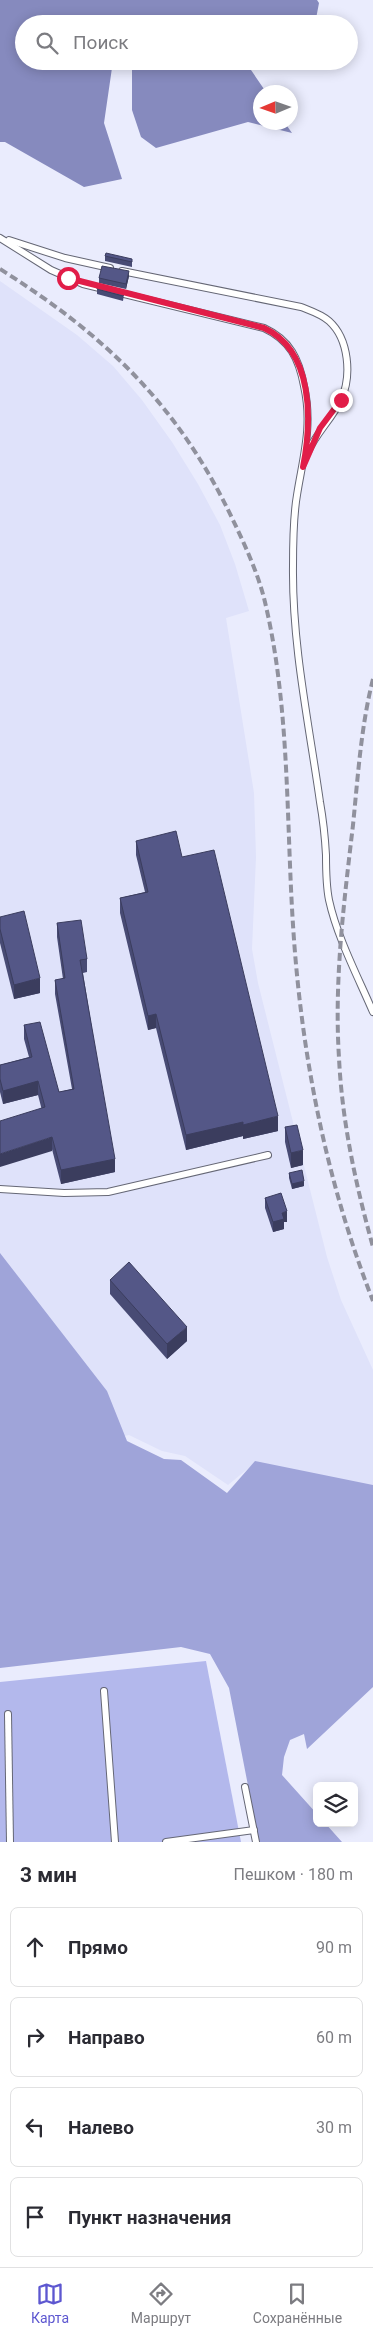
<!DOCTYPE html>
<html lang="ru">
<head>
<meta charset="utf-8">
<style>
  :root { --surface:#fff; --page:#f7f7f7; --text:#2b2b33; --muted:#7c7c81; --line:#e1e1e2; --accent:#5d57d0 }
  body { margin:0; font-family:Roboto,sans-serif; background:var(--page); color:var(--text) }
  .controls { position:absolute; right:15px; bottom:15px; display:grid; overflow:hidden; border-radius:8px; box-shadow:0 2px 12px #0003 }
  .controls button { width:45px; height:45px; display:grid; place-items:center; padding:0; border:0; border-bottom:1px solid var(--line); background:var(--surface); color:var(--text); font:25px sans-serif }
  .compass { position:absolute; left:253px; top:85px; width:45px; height:45px; border-radius:50%; background:var(--surface); box-shadow:0 2px 12px #0003; rotate:268deg }
  .stop { position:absolute; width:15px; height:15px; margin:-11px; border:4px solid #e11d48; border-radius:50%; background:#fff }
  .stop.end { background:#e11d48; border-color:#fff; box-shadow:0 1px 5px #0008 }
  .list { margin:0; padding:0; list-style:none }
  h2 { display:flex; justify-content:space-between; align-items:center; height:65px; margin:0; padding:0 20px; font-size:21px }
  h2 small { font-size:16px; font-weight:400; color:var(--muted) }
  .list li { display:grid; grid-template-columns:32px 1fr auto; gap:15px; align-items:center; box-sizing:border-box; height:80px; margin:0 10px 10px; padding:0 10px; border:1px solid var(--line); border-radius:8px }
  .list b { display:block; font-size:19px; white-space:nowrap }
  .list em { font-size:16px; font-style:normal; color:var(--muted) }
  .icon { flex:none; width:28px; height:28px; fill:none; stroke:currentColor; stroke-width:2; stroke-linecap:round; stroke-linejoin:round }
  .map { position:relative; flex:none; width:373px; height:1842px; overflow:hidden }
  .search { position:absolute; background:var(--surface); box-shadow:0 2px 12px #0003; left:15px; right:15px; top:15px; height:55px; display:flex; align-items:center; gap:12px; box-sizing:border-box; padding:0 18px; border-radius:28px; color:var(--muted); font-size:19px }
  .sheet { height:425px; background:var(--surface) }
  nav { display:flex; justify-content:space-around; align-items:center; box-sizing:border-box; height:70px; border-top:1px solid var(--line); background:var(--surface); font-size:14px; color:var(--muted) }
  nav a { display:grid; justify-items:center; gap:2px }
  nav .on { color:var(--accent) }
  .map>svg:first-child { display:block }
  .built { fill:#dfe2fa }
  .green { fill:#b3b8ec }
  .forest { fill:#9fa4d9 }
  .water { fill:#868abe }
  .lines { fill:none; stroke-linecap:round; stroke-linejoin:round }
  .service-casing { stroke:#656775; stroke-width:8 }
  .service { stroke:#fff; stroke-width:6 }
  .rail { stroke:#90919d; stroke-width:4; stroke-dasharray:8 4; stroke-linecap:butt }
  .wall { fill:#484b74 }
  .shaded-wall { fill:#3b3d5e }
  .building { fill:#545787; stroke:#3b3d5e }
  .route { stroke:#e11d48; stroke-width:6 }
</style>
</head>
<body>
<div class="map">
<svg width="373" height="1842" viewBox="0 0 373 1842">
  <rect width="100%" height="100%" fill="#eaecfd"/>
  <!-- built -->
  <polygon class="built" points="0,281 77,335 113,366 142,400 172,442 198,484 220,525 235,564 249,611 226,618 254,793 256,857 252,949 258,983 327,1257 341,1300 373,1370 373,1539 256,1462 228,1485 185,1456 162,1451 129,1435 33,1457 0,1451"/>
  <!-- green -->
  <polygon class="green" points="206,1661 241,1842 0,1842 0,1682"/>
  <!-- forest -->
  <polygon class="forest" points="0,1253 107,1391 127,1441 164,1459 181,1460 227,1493 255,1461 373,1485 373,1687 307,1749 304,1734 290,1740 284,1757 282,1775 317,1814 317,1823 325,1823 342,1842 259,1842 229,1688 210,1654 181,1647 0,1668"/>
  <!-- water -->
  <g class="water">
    <polygon points="0,0 317,0 319,3 315,24 24,24 24,61 113,61 104,123 122,179 84,187 5,142 0,142"/>
    <polygon points="132,61 250,61 251,70 266,92 260,92 260,122 285,123 292,133 248,122 156,148 141,137 132,110"/>
  </g>
  <g class="lines">
    <!-- service casing -->
    <g class="service-casing">
      <g id="service">
        <path d="M0,238L51,270L83,284L264,328C290,340 299,359 304,386C313,426 303,457 297,495C293,518 293,542 293,566C292,645 309,724 320,802C323,819 325,837 326,855C326,869 326,885 329,900C337,937 358,977 373,1012"/>
        <polyline points="9,240 65,258 110,268"/>
        <path d="M122,271L301,307C311,311 321,314 329,321C349,339 352,376 341,400C332,419 316,433 308,452"/>
        <polyline points="0,1189 64,1193 108,1192 268,1155"/>
        <polyline points="104,1691 115,1842"/>
        <polyline points="8,1714 10,1842"/>
        <polyline points="245,1787 256,1842"/>
        <polyline points="166,1842 254,1830"/>
      </g>
    </g>
    <!-- service -->
    <use href="#service" class="service"/>
    <!-- rail -->
    <g class="rail">
      <path d="M0,269C105,335 178,405 232,518C244,543 257,571 264,598C290,704 286,817 293,925C301,1053 326,1181 373,1301"/>
      <path d="M373,679C361,726 358,776 353,825C344,902 334,980 339,1058C342,1122 356,1186 373,1247"/>
    </g>
  </g>
  <!-- wall -->
  <g class="wall">
    <polygon points="105,256 132,259 132,267 105,261"/>
    <polygon points="129,276 126,289 99,283 99,278"/>
    <polygon points="97,289 124,294 123,301 97,294"/>
    <polygon points="136,841 182,857 278,1131 243,1139 243,1136 186,1150 156,1028 148,1030 120,913 120,898 145,892 136,855"/>
    <polygon points="0,917 40,993 14,999 0,943"/>
    <polygon points="57,923 87,959 87,972 83,973 115,1172 61,1184 38,1095 3,1104 0,1092 0,1065 29,1057 24,1039 24,1025 59,1092 72,1089 55,994 55,980 63,979 57,937"/>
    <polygon points="285,1127 303,1165 291,1168 285,1142"/>
    <polygon points="289,1173 304,1186 292,1189 289,1178"/>
    <polygon points="265,1198 287,1222 284,1222 284,1229 273,1232 265,1208"/>
    <polygon points="110,1280 187,1341 167,1359 110,1294"/>
  </g>
  <!-- shaded-wall -->
  <g class="shaded-wall">
    <polygon points="129,271 129,276 126,289 126,284"/>
    <polygon points="40,978 40,993 14,999 14,985"/>
    <polygon points="156,1014 156,1028 148,1030 148,1016"/>
    <polygon points="38,1081 38,1095 3,1104 3,1091"/>
    <polygon points="278,1116 278,1131 243,1139 243,1125"/>
    <polygon points="243,1122 243,1136 186,1150 186,1135"/>
    <polygon points="52,1137 52,1151 0,1167 0,1154"/>
    <polygon points="303,1150 303,1165 291,1168 291,1153"/>
    <polygon points="115,1159 115,1172 61,1184 61,1170"/>
    <polygon points="304,1181 304,1186 292,1189 292,1184"/>
    <polygon points="287,1211 287,1222 284,1222 284,1229 273,1232 273,1222 282,1213"/>
    <polygon points="187,1327 187,1341 167,1359 167,1344"/>
  </g>
  <!-- building -->
  <g class="building">
    <polygon points="106,253 132,259 132,262 105,256"/>
    <polygon points="102,266 129,271 126,284 99,278"/>
    <polygon points="97,287 124,294 123,296 97,289"/>
    <polygon points="176,831 182,857 214,850 278,1116 243,1125 243,1122 186,1135 156,1014 148,1016 120,898 148,892 136,841"/>
    <polygon points="24,911 40,978 14,985 0,929 0,917"/>
    <polygon points="81,920 87,959 80,960 115,1159 61,1170 52,1137 0,1154 0,1121 45,1107 38,1081 3,1091 0,1079 0,1065 32,1057 24,1025 40,1022 59,1092 74,1089 55,980 65,978 57,923"/>
    <polygon points="297,1125 303,1150 291,1153 285,1127"/>
    <polygon points="302,1170 304,1181 292,1184 289,1173"/>
    <polygon points="281,1193 287,1211 282,1213 284,1219 273,1222 265,1198"/>
    <polygon points="129,1262 187,1327 167,1344 110,1280"/>
  </g>
  <g class="lines">
    <!-- route -->
    <path class="route" d="M68,278L264,328C314,351 312,421 303,467L320,428L341,400"/>
  </g>
</svg>
<div class="controls">
<button><svg class="icon" aria-label="layers" viewBox="0 0 24 24"><path d="M12 4l9 5-9 5-9-5zM3 14l9 5 9-5"/></svg></button>
</div>
<svg class="compass" viewBox="-18 -18 36 36"><path d="M0-13l5 13h-10z" fill="#e53935"/><path d="M0 13l5-13h-10z" fill="#7c7c81"/></svg>
<div class="stop" style="left:68px;top:278px"></div>
<div class="stop end" style="left:341px;top:400px"></div>
<div class="search"><svg class="icon" aria-label="search" viewBox="0 0 24 24"><circle cx="10" cy="10" r="6"/><path d="M15 15l6 6"/></svg>Поиск</div>
</div>
<section class="sheet">
<h2>3 мин<small>Пешком · 180 m</small></h2>
<ul class="list">
<li><svg class="icon" aria-label="ahead" viewBox="0 0 24 24"><path d="M12 20V5M6 11l6-6 6 6"/></svg><div><b>Прямо</b></div><em>90 m</em></li>
<li><svg class="icon" aria-label="right" viewBox="0 0 24 24"><path d="M7 20v-9h11M14 6l5 5-5 5"/></svg><div><b>Направо</b></div><em>60 m</em></li>
<li><svg class="icon" aria-label="left" viewBox="0 0 24 24"><path d="M17 20v-9H6M10 6l-5 5 5 5"/></svg><div><b>Налево</b></div><em>30 m</em></li>
<li><svg class="icon" aria-label="arrive" viewBox="0 0 24 24"><path d="M6 21V4h12l-3 4 3 4H6"/></svg><div><b>Пункт назначения</b></div></li>
</ul>
</section>
<nav>
<a class="on"><svg class="icon" aria-label="map" viewBox="0 0 24 24"><path d="M3 6l6-2 6 2 6-2v14l-6 2-6-2-6 2zM9 4v14M15 6v14"/></svg>Карта</a>
<a><svg class="icon" aria-label="directions" viewBox="0 0 24 24"><path d="M12 3l9 9-9 9-9-9zM9 14v-3h6M13 9l2 2-2 2"/></svg>Маршрут</a>
<a><svg class="icon" aria-label="saved" viewBox="0 0 24 24"><path d="M7 4h10v16l-5-4-5 4z"/></svg>Сохранённые</a>
</nav>
</body>
</html>
